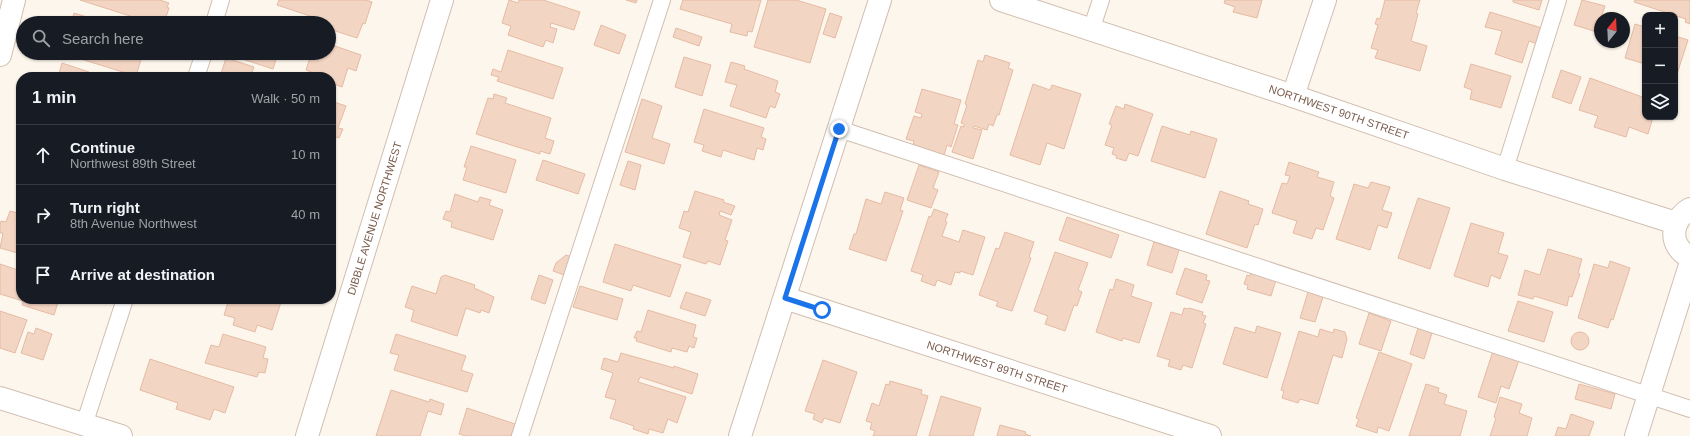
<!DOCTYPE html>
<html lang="en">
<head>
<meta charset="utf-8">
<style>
  :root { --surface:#171b24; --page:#242831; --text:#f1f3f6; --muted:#9ea1a6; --line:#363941 }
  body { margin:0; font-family:Arial,sans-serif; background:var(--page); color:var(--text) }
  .controls { position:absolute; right:12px; top:12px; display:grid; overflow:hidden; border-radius:8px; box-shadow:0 1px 3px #0004 }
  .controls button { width:36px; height:36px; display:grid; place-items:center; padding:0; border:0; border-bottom:1px solid var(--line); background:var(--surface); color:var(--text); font:20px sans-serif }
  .compass { position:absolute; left:1594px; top:12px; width:36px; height:36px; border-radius:50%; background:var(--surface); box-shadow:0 1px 3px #0004; rotate:18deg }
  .stop { position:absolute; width:12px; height:12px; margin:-9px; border:3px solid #1a73e8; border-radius:50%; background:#fff }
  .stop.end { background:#1a73e8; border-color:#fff; box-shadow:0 1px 4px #0008 }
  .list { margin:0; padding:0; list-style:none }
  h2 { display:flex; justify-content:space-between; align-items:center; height:52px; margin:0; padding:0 16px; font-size:17px }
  h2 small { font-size:13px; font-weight:400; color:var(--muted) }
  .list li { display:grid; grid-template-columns:26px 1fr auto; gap:12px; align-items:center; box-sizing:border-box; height:60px; padding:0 16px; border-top:1px solid var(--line) }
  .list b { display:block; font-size:15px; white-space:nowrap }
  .list p { margin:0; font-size:13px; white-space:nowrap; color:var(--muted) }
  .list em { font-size:13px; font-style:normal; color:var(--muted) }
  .icon { flex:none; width:22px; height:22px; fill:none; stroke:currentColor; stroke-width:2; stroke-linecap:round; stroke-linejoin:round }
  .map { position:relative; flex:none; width:1690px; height:436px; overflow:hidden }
  .search { position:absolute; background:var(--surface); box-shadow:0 1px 3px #0004; left:16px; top:16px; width:320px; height:44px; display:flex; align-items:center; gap:10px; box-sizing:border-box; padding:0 14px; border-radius:22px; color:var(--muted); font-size:15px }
  .panel { position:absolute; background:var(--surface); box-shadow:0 1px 3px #0004; left:16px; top:72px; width:320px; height:232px; border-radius:16px }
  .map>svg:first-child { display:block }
  .building { fill:#f3d5c3; stroke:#e6bba3 }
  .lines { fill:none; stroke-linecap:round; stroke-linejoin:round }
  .service-casing { stroke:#d1beb0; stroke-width:18 }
  .minor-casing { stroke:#d1beb0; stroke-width:24 }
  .tertiary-casing { stroke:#d1beb0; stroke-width:24 }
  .service { stroke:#fff; stroke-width:16 }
  .minor { stroke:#fff; stroke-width:22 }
  .tertiary { stroke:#fff; stroke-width:22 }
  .route { stroke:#1a73e8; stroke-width:5 }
  .labels { text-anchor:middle; stroke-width:3; stroke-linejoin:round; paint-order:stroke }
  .street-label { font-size:11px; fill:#7a5c4d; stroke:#fffaf3 }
</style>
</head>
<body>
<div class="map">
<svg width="1690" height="436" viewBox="0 0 1690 436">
  <rect width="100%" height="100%" fill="#fdf6ec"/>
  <!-- building -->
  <g class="building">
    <polygon points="80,0 160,0 169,3 167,7 169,8 164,23 152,23"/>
    <polygon points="279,0 366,0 372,2 365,24 363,23 357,38 329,29 329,23 321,23 322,20 277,5"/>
    <polygon points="509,0 518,3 519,0 543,0 580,12 574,30 551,23 550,27 557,29 553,43 546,40 543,47 508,35 511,26 502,23"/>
    <polygon points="626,0 637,0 636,3"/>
    <polygon points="683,0 761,0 752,32 748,31 747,36 730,32 732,24 680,9"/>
    <polygon points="768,0 796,0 826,9 810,63 754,47"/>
    <polygon points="1225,0 1262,0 1257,18 1233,12 1235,7 1224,3"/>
    <polygon points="1385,0 1420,0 1416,13 1418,14 1411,41 1427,46 1420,71 1375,58 1378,50 1371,48 1378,25 1375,24 1377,18 1380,19"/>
    <polygon points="1513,0 1542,0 1539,10 1513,2"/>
    <polygon points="1582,0 1605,6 1601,18 1600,18 1597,32 1574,25"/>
    <polygon points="1635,0 1690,0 1690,24 1685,22 1686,19 1634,2"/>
    <polygon points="1490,12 1545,29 1540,45 1529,41 1522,63 1495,54 1502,31 1485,27"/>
    <polygon points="74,13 106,23 71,23"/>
    <polygon points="830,13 842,17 835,38 823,34"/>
    <polygon points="1635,24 1645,27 1645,64 1625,58"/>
    <polygon points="601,25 626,35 619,54 594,45"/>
    <polygon points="676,28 702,37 699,46 673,37"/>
    <polygon points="1675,36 1688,40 1677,74 1675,73"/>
    <polygon points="329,44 361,55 356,71 348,68 342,87 331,83 331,77 325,77 306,70 311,55 309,53 329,53"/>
    <polygon points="508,50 563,68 553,99 497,81 499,77 491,75 493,69 501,72"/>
    <polygon points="72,53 143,53 136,76 71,56"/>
    <polygon points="237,53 278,53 273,69 236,57"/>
    <polygon points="985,55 1010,63 1008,68 1013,70 999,115 997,115 993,126 989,124 987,130 974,126 973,128 982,130 973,159 952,152 961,126 964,127 964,124 961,123 967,105 965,104 978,60 983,62"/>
    <polygon points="684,57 711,65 702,96 675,87"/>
    <polygon points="226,58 254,67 250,77 220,77"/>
    <polygon points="731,62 745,66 744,69 778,81 775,92 780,94 775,108 770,106 766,118 730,106 737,85 725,82"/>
    <polygon points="62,63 89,72 87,77 58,77"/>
    <polygon points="1471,64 1511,76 1501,108 1470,99 1472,90 1464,87"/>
    <polygon points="1561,70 1581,77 1571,104 1552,97"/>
    <polygon points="1590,78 1645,98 1645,117 1653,117 1648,134 1629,127 1626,137 1594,127 1598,116 1579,110"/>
    <polygon points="1033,84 1050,90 1052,85 1081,94 1064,149 1047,143 1040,165 1010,155"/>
    <polygon points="922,89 961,100 954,124 958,125 951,147 947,145 944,155 913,146 914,141 906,139 914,116 921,118 922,114 915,112"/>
    <polygon points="494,94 507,98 505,103 551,118 545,138 554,141 550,154 540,151 540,154 476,134 488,98 493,99"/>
    <polygon points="642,99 662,106 652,138 670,144 664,164 625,152"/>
    <polygon points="331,101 346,106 338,128 343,129 339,138 331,135"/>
    <polygon points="1125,104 1153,114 1138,156 1129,153 1126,161 1116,158 1117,156 1112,154 1114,148 1105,145 1112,125 1109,124 1116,106 1124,109"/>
    <polygon points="704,109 764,128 761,137 766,139 763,150 757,148 754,160 723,150 721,157 702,151 704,145 694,142"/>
    <polygon points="1162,126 1190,135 1191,131 1217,139 1205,178 1151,161"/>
    <polygon points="471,146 516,160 506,193 463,180 467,167 464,167"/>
    <polygon points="543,160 585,174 578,194 536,180"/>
    <polygon points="628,161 641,165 635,190 620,185"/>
    <polygon points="1289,162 1319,172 1317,177 1334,182 1330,196 1334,198 1323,230 1316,228 1312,239 1293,233 1297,221 1272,213 1282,183 1287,184 1290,176 1285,175"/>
    <polygon points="919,165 939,172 933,188 938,190 931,208 907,200"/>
    <polygon points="1371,182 1390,187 1382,210 1392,213 1387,228 1378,225 1370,250 1336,239 1354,184 1368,188"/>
    <polygon points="695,191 724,200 723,202 735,206 731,215 720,211 719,215 732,220 725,240 728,241 720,265 708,261 706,264 683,257 691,232 679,228 684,211 688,212"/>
    <polygon points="1220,191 1249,201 1248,204 1263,209 1258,225 1255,224 1247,248 1206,234"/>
    <polygon points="885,192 904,198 900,210 903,211 886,261 849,249 854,234 856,234 866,199 881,204"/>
    <polygon points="455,194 478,202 480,197 491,200 489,205 503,210 493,240 451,227 452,222 443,219 446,211 450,212"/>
    <polygon points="1418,198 1450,208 1430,269 1398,258"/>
    <polygon points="934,209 948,214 945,221 947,222 942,236 959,242 963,230 985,237 973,275 960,271 960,273 955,272 951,285 937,280 935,286 921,281 923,275 911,271 929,216 931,217"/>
    <polygon points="10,211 21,214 21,254 0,248 3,233 0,233 0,225 1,221 6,222"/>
    <polygon points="1067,217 1119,235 1111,258 1059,240"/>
    <polygon points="1471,223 1504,233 1498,253 1508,256 1500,279 1491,275 1488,287 1454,276"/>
    <polygon points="1005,232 1034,242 1029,257 1031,258 1012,311 996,306 998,302 979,295 996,248 999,249"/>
    <polygon points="1154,242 1179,250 1172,273 1147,265"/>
    <polygon points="615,244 681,265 670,297 633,285 631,291 603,282"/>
    <polygon points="1548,249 1582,259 1578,273 1580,274 1572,297 1569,296 1567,306 1534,296 1533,299 1518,295 1525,270 1540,275"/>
    <polygon points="1055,252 1088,263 1078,290 1082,292 1077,306 1074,305 1065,331 1045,324 1048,316 1034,311"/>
    <polygon points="566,255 575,258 570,277 553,271 556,263"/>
    <polygon points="1610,261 1630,268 1613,320 1611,319 1608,328 1578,318 1594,264 1608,268"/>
    <polygon points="0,264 21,271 21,299 59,299 54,315 22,305 23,301 0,294"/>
    <polygon points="1185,268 1207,275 1206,280 1210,281 1202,303 1176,294"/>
    <polygon points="1251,273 1276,280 1271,296 1247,289 1248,285 1244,284 1247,275 1250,276"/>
    <polygon points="445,275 475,285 474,288 494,297 489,313 481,310 480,313 466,308 457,336 411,321 414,310 405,307 412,286 436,294 441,277"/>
    <polygon points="539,275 553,280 545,304 531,299"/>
    <polygon points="1116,279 1134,285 1131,296 1152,303 1139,343 1123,338 1122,341 1096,332 1110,289 1113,290"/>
    <polygon points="580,286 623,299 617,320 573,307"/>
    <polygon points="686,292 711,300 705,316 680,308"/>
    <polygon points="1308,292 1323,297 1315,322 1300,318"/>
    <polygon points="229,299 282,299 272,330 257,325 255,332 233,325 235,318 224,315"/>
    <polygon points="1518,301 1553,312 1544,342 1508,331"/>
    <polygon points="1184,308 1188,309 1189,308 1203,312 1202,315 1206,316 1203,323 1206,324 1192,368 1183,365 1181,370 1168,366 1170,360 1157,356 1171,312 1182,315"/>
    <polygon points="648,310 696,325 693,337 697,338 694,348 689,346 687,352 672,348 671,352 636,341 637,338 634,338 637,331 641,332"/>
    <polygon points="0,311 27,320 15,353 0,348"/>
    <polygon points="1369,313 1391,321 1381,351 1359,344"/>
    <polygon points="1257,326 1281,333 1267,378 1223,364 1235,327 1255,333"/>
    <polygon points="36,328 52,334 43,360 21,353 28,332 34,334"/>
    <polygon points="1418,328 1432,333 1424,359 1410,354"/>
    <polygon points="1320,329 1333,333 1334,329 1345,332 1347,339 1342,358 1333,355 1318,404 1300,399 1298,403 1282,398 1284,391 1281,390 1299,331 1318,337"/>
    <circle cx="1580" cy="341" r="9"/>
    <polygon points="223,334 266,347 263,358 268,359 265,373 259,372 257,377 205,363 211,345 219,347"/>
    <polygon points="396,334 466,356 461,370 473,374 467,392 394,370 399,355 390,353"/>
    <polygon points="1493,351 1519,360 1509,389 1501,386 1496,403 1478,397"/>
    <polygon points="1379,352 1412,364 1389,431 1378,427 1377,433 1356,426 1359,419 1356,418"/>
    <polygon points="621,353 674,368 674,366 698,374 692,394 640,377 638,382 686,397 677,423 668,419 663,433 649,429 648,434 633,429 634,426 610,418 616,400 605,397 613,373 601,369 604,358 618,362"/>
    <polygon points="150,359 234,387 225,413 214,409 210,420 176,409 178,403 140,390"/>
    <polygon points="823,360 857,372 840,423 824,418 822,423 813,419 815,414 805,411"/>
    <polygon points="890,381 922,390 921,394 928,396 916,436 873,436 875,431 870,429 872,423 866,421 872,403 879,406 886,384 889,385"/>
    <polygon points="1426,384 1439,388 1438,392 1447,395 1444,404 1467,411 1460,436 1409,436"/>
    <polygon points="1579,384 1615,394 1611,409 1575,399"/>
    <polygon points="391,390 429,402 430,399 444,404 441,415 428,411 420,436 376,436"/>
    <polygon points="941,396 981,408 973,436 929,436"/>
    <polygon points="1500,397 1522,404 1519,413 1532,418 1527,436 1490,436 1496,418 1494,417"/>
    <polygon points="467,408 515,424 511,436 466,436 459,434"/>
    <polygon points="1571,414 1594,422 1589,436 1555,436 1558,427 1566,429"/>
    <polygon points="1000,425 1026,432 1025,434 1031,436 997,436"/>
  </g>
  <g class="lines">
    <!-- service casing -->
    <g class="service-casing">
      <g id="service">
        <polyline points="214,23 221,0"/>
        <polyline points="1091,30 1101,0"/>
        <polyline points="196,77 204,53"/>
        <polyline points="839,129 1690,409"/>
        <polyline points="1505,169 1558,0"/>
        <polyline points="84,425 125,299"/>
        <polyline points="520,436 662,0"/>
      </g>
    </g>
    <!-- minor casing -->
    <g class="minor-casing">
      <g id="minor">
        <path id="s1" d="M1001,0L1293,96L1505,169L1676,223"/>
        <polyline points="0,55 14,0"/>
        <polyline points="1293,96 1325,0"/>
        <path d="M1690,209C1670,221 1668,246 1690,257"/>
        <path id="s2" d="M785,298L1210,436"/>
        <polyline points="0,398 121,436"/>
        <path id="s3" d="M307,436L442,0"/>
        <polyline points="1636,436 1690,265"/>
      </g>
    </g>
    <!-- tertiary casing -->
    <g class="tertiary-casing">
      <polyline id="tertiary" points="740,436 880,0"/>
    </g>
    <!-- service -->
    <use href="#service" class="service"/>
    <!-- minor -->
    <use href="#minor" class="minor"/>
    <!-- tertiary -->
    <use href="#tertiary" class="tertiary"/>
  </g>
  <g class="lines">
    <!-- route -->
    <polyline class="route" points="822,310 785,298 839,129"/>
  </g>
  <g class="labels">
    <!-- street labels -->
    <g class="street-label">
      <text dy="4" stroke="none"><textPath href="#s1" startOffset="356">NORTHWEST 90TH STREET</textPath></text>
      <text dy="4" stroke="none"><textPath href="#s3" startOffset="228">DIBBLE AVENUE NORTHWEST</textPath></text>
      <text dy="4" stroke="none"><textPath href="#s2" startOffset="223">NORTHWEST 89TH STREET</textPath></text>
    </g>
  </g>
</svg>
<div class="controls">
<button>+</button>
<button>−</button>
<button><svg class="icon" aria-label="layers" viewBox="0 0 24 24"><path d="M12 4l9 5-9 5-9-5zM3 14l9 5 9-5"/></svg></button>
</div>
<svg class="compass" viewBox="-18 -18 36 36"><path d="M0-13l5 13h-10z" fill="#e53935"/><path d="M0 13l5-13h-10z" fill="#9ea1a6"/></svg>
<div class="stop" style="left:822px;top:310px"></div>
<div class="stop end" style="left:839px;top:129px"></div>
<div class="search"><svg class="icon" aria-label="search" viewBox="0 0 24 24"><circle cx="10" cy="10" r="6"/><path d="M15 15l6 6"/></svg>Search here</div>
<section class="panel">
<h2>1 min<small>Walk · 50 m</small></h2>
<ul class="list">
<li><svg class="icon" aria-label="ahead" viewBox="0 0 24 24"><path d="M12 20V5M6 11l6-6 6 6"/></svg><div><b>Continue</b><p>Northwest 89th Street</p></div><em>10 m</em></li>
<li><svg class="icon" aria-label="right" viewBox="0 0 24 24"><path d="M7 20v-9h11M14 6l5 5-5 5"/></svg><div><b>Turn right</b><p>8th Avenue Northwest</p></div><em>40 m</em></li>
<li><svg class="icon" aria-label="arrive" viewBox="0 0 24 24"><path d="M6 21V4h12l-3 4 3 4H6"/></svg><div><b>Arrive at destination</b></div></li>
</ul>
</section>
</div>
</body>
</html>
